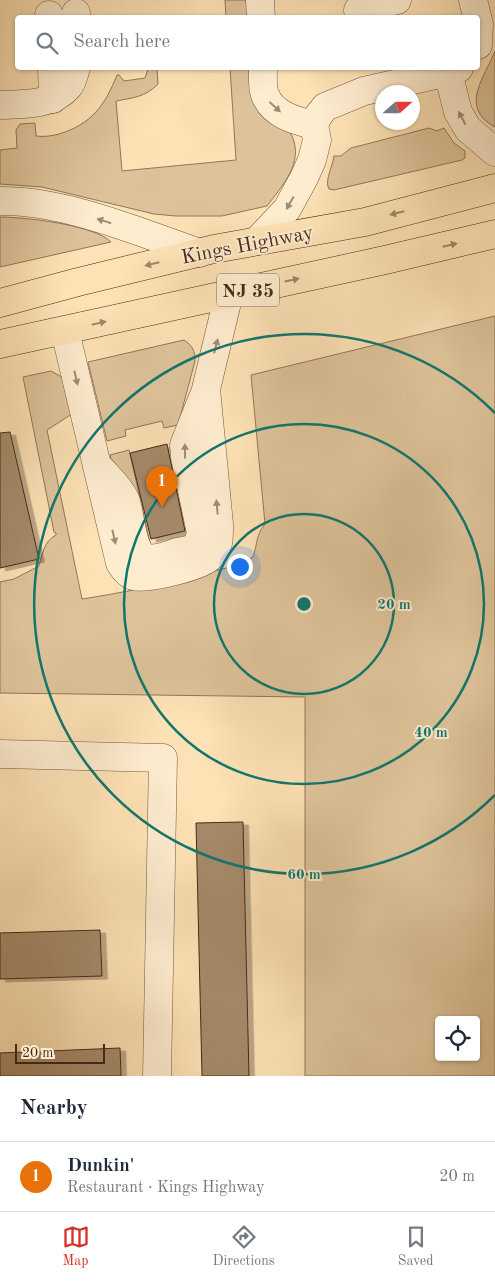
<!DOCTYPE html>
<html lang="en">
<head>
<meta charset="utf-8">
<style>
  :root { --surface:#fff; --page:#f6f6f7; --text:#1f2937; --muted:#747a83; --line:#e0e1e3; --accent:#d93025 }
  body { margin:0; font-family:"Old Standard TT",serif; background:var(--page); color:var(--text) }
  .controls { position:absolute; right:15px; bottom:15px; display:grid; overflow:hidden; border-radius:5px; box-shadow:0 1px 4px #0004 }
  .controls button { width:45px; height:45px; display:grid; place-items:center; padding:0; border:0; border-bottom:1px solid var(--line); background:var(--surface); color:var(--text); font:25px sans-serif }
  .compass { position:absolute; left:375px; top:85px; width:45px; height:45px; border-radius:50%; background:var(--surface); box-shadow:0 1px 4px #0004; rotate:69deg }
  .scale { position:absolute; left:15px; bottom:12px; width:90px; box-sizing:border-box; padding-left:5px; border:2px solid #462a18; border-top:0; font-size:14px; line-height:18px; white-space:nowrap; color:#462a18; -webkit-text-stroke:4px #feeccf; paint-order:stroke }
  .you { position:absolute; left:239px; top:566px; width:18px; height:18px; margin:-12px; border:4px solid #fff; border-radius:50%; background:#1a73e8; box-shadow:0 0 0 8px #1a73e833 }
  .badge { display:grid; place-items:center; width:32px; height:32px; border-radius:50%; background:var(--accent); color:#fff; font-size:16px; font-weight:700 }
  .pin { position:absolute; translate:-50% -41px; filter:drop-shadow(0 1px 2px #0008) }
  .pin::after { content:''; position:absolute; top:26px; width:18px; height:15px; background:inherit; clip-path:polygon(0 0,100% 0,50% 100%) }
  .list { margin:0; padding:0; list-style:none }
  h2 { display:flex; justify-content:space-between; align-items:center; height:65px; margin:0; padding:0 20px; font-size:21px }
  h2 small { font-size:16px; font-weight:400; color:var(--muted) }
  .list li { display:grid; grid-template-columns:32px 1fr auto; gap:15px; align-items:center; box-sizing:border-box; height:70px; padding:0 20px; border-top:1px solid var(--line) }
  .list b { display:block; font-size:19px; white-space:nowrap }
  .list p { margin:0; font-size:16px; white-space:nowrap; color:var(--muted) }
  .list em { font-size:16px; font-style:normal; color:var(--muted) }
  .icon { flex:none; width:28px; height:28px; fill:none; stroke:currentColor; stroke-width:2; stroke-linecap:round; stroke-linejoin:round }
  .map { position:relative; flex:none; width:495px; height:1076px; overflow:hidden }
  .search { position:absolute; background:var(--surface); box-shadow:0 1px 4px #0004; left:15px; right:15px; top:15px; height:55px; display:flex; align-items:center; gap:12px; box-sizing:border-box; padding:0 18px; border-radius:5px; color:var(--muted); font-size:19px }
  .sheet { height:135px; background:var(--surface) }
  nav { display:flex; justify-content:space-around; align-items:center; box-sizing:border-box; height:70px; border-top:1px solid var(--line); background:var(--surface); font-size:14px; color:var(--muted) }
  nav a { display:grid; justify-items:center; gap:2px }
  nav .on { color:var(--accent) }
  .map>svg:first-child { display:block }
  .green { fill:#dec39a; stroke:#927659; fill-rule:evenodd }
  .building { fill:#a58a6a; stroke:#462a18; filter:url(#shadow) }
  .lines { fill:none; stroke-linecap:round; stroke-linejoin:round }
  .minor-casing { stroke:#74583f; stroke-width:29 }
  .major-casing { stroke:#462a18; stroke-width:29 }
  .minor { stroke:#feeccf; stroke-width:28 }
  .major { stroke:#fde2b5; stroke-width:28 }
  .oneway { fill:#a28b74 }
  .oneway2 { fill:#a28666 }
  .ring { fill:none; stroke:#0f766e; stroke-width:2.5 }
  .labels { text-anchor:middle; stroke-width:4; stroke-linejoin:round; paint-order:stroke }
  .shield { fill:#feeccf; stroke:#7d644f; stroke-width:1 }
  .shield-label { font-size:19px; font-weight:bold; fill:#462a18 }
  .street-label { font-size:20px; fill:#462a18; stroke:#feeccf }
  .centre { fill:#0f766e; stroke:#feeccf; stroke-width:2.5 }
  .ring-label { font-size:15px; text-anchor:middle; font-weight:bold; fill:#0f766e; stroke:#feeccf; stroke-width:4; stroke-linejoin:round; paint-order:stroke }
</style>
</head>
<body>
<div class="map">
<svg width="495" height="1076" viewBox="0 0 495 1076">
  <defs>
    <filter id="shadow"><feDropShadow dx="5.5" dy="3" stdDeviation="0" flood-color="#0004"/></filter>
  </defs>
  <rect width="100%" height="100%" fill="#fde2b5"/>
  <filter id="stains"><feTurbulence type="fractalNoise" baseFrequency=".004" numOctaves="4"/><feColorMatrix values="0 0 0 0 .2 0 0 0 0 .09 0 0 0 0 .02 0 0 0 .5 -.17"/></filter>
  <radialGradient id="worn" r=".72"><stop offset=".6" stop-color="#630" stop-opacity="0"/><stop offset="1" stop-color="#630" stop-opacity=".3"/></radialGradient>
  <!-- green -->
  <g class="green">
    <polygon points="225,0 250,0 251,17 226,17"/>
    <path d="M495,51V127C459,108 484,78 495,51Z"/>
    <path d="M157,68L158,84C146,97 132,98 116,101L122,171L236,160L230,68H254L292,136C304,163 282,186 267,206L222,216H176L154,214L42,187L0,184V150L17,148L16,130L20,124L35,123L36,136C44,137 52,136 59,134C92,124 105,105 117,75H119L124,81L145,78L148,69Z"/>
    <path d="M429,128L437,131L444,128L454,143L465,151V158L462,160L334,190L329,189C324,181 333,166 334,156H341L351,148Z"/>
    <path d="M0,217C24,217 95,225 111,242L0,267Z"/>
    <path d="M495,316V1076H305V697L0,693V582L14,579L39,566C42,555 44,541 56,535V533L54,532L23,377L51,371L60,376L64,380L72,414L47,430L82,599C121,593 160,585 199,575C217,570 237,567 253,557C258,543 255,537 265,524L251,375ZM439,1020H476V1057H439Z"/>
    <path d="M184,340C193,346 195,351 195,361L178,425L164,428L162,421L125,430L126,436L107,441L88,362Z"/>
    <polygon points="129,450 152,551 112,464 110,455"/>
  </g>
  <!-- building -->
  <g class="building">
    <polygon points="10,432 39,559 0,568 0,433"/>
    <polygon points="167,444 185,531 151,539 130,453"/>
    <polygon points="243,822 249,1076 202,1076 196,823"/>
    <polygon points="100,930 102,976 0,979 0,933"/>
    <polygon points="120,1048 121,1076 0,1076 0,1053"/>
  </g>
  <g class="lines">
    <!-- minor casing -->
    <g class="minor-casing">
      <g id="minor">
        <polyline points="260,0 261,18"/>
        <polyline points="473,0 479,24 478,45"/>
        <polyline points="76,13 76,18"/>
        <polyline points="49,15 49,18"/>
        <polyline points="359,18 358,10 397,0"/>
        <polyline points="52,68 53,99"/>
        <path d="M263,68C263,76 262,88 265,95C273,115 296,121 314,125"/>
        <polyline points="448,72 458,112 468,129 495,152"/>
        <path d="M0,105C24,104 52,106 69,86C73,81 74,73 76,68"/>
        <path d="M0,201C64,200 139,232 200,253"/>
        <polyline points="257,241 287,209 304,178 312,160 317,140 314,125 318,116 325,107 364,91 448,72 459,68"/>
        <path d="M65,331L120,563C124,569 127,574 134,576C145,580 203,566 210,557C220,546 219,539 219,524L206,389L229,294"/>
        <path d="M101,469C109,478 120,488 125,499C131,512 131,554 147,558C157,560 168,555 177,552C192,549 197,550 201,533L185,457L184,445L204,395"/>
        <polyline points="0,754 163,758 157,1076"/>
      </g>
    </g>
    <!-- major casing -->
    <g class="major-casing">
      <g id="major">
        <polyline points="0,303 78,282 214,249 365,222 495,188"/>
        <polyline points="0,344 385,260 495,234"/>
      </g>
    </g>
    <!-- minor -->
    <use href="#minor" class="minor"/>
    <!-- major -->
    <use href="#major" class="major"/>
  </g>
  <!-- one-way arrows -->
  <defs><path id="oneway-solid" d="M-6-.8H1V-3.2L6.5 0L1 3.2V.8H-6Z" transform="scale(1.25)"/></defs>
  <g class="oneway">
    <use href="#oneway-solid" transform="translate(275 107) rotate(42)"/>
    <use href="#oneway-solid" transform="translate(462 118) rotate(-118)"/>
    <use href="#oneway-solid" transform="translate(290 203) rotate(120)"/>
    <use href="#oneway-solid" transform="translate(104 221) rotate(-162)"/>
    <use href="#oneway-solid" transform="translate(216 346) rotate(-76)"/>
    <use href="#oneway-solid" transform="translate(76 378) rotate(77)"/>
    <use href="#oneway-solid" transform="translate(185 451) rotate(-91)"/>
    <use href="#oneway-solid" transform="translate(217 507) rotate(-95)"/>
    <use href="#oneway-solid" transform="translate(114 537) rotate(77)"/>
  </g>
  <g class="oneway2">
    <use href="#oneway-solid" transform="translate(397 213) rotate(166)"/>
    <use href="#oneway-solid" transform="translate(450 245) rotate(-13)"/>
    <use href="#oneway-solid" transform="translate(152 264) rotate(166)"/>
    <use href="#oneway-solid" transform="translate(292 280) rotate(-12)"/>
    <use href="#oneway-solid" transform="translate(99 323) rotate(-13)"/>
  </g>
  <!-- distance rings -->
  <g class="ring">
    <circle cx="304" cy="604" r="90"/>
    <circle cx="304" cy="604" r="180"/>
    <path d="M495 795A270 270 0 1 1 495 413"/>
  </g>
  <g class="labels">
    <!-- shield labels -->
    <rect class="shield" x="217" y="273.5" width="62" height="33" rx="4"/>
    <g class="shield-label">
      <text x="248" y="297">NJ 35</text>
    </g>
    <!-- street labels -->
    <g class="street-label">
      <text transform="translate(247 244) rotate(-11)" y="7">Kings Highway</text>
    </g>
  </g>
  <circle cx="304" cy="604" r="8" class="centre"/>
  <g class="ring-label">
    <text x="394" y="609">20 m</text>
    <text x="431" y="737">40 m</text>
    <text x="304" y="879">60 m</text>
  </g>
  <rect width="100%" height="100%" filter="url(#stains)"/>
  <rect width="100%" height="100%" fill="url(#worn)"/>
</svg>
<div class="controls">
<button><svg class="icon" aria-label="locate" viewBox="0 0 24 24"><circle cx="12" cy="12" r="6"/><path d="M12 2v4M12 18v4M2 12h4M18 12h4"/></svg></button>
</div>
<svg class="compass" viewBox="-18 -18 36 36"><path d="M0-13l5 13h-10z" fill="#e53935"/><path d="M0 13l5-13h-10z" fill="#747a83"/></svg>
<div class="scale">20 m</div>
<div class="you"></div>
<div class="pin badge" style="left:162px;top:507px;background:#e8710a">1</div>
<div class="search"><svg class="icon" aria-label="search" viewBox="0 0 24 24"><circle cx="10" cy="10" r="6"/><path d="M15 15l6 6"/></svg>Search here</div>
</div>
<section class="sheet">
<h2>Nearby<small></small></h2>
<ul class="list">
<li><span class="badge" style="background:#e8710a">1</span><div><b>Dunkin'</b><p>Restaurant · Kings Highway</p></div><em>20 m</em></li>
</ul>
</section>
<nav>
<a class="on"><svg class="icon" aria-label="map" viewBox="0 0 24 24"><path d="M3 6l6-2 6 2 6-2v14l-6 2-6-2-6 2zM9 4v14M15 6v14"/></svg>Map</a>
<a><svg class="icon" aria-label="directions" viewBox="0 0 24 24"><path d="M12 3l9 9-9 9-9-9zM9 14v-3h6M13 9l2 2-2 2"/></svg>Directions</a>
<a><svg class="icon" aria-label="saved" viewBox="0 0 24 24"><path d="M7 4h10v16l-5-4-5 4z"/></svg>Saved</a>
</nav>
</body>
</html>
